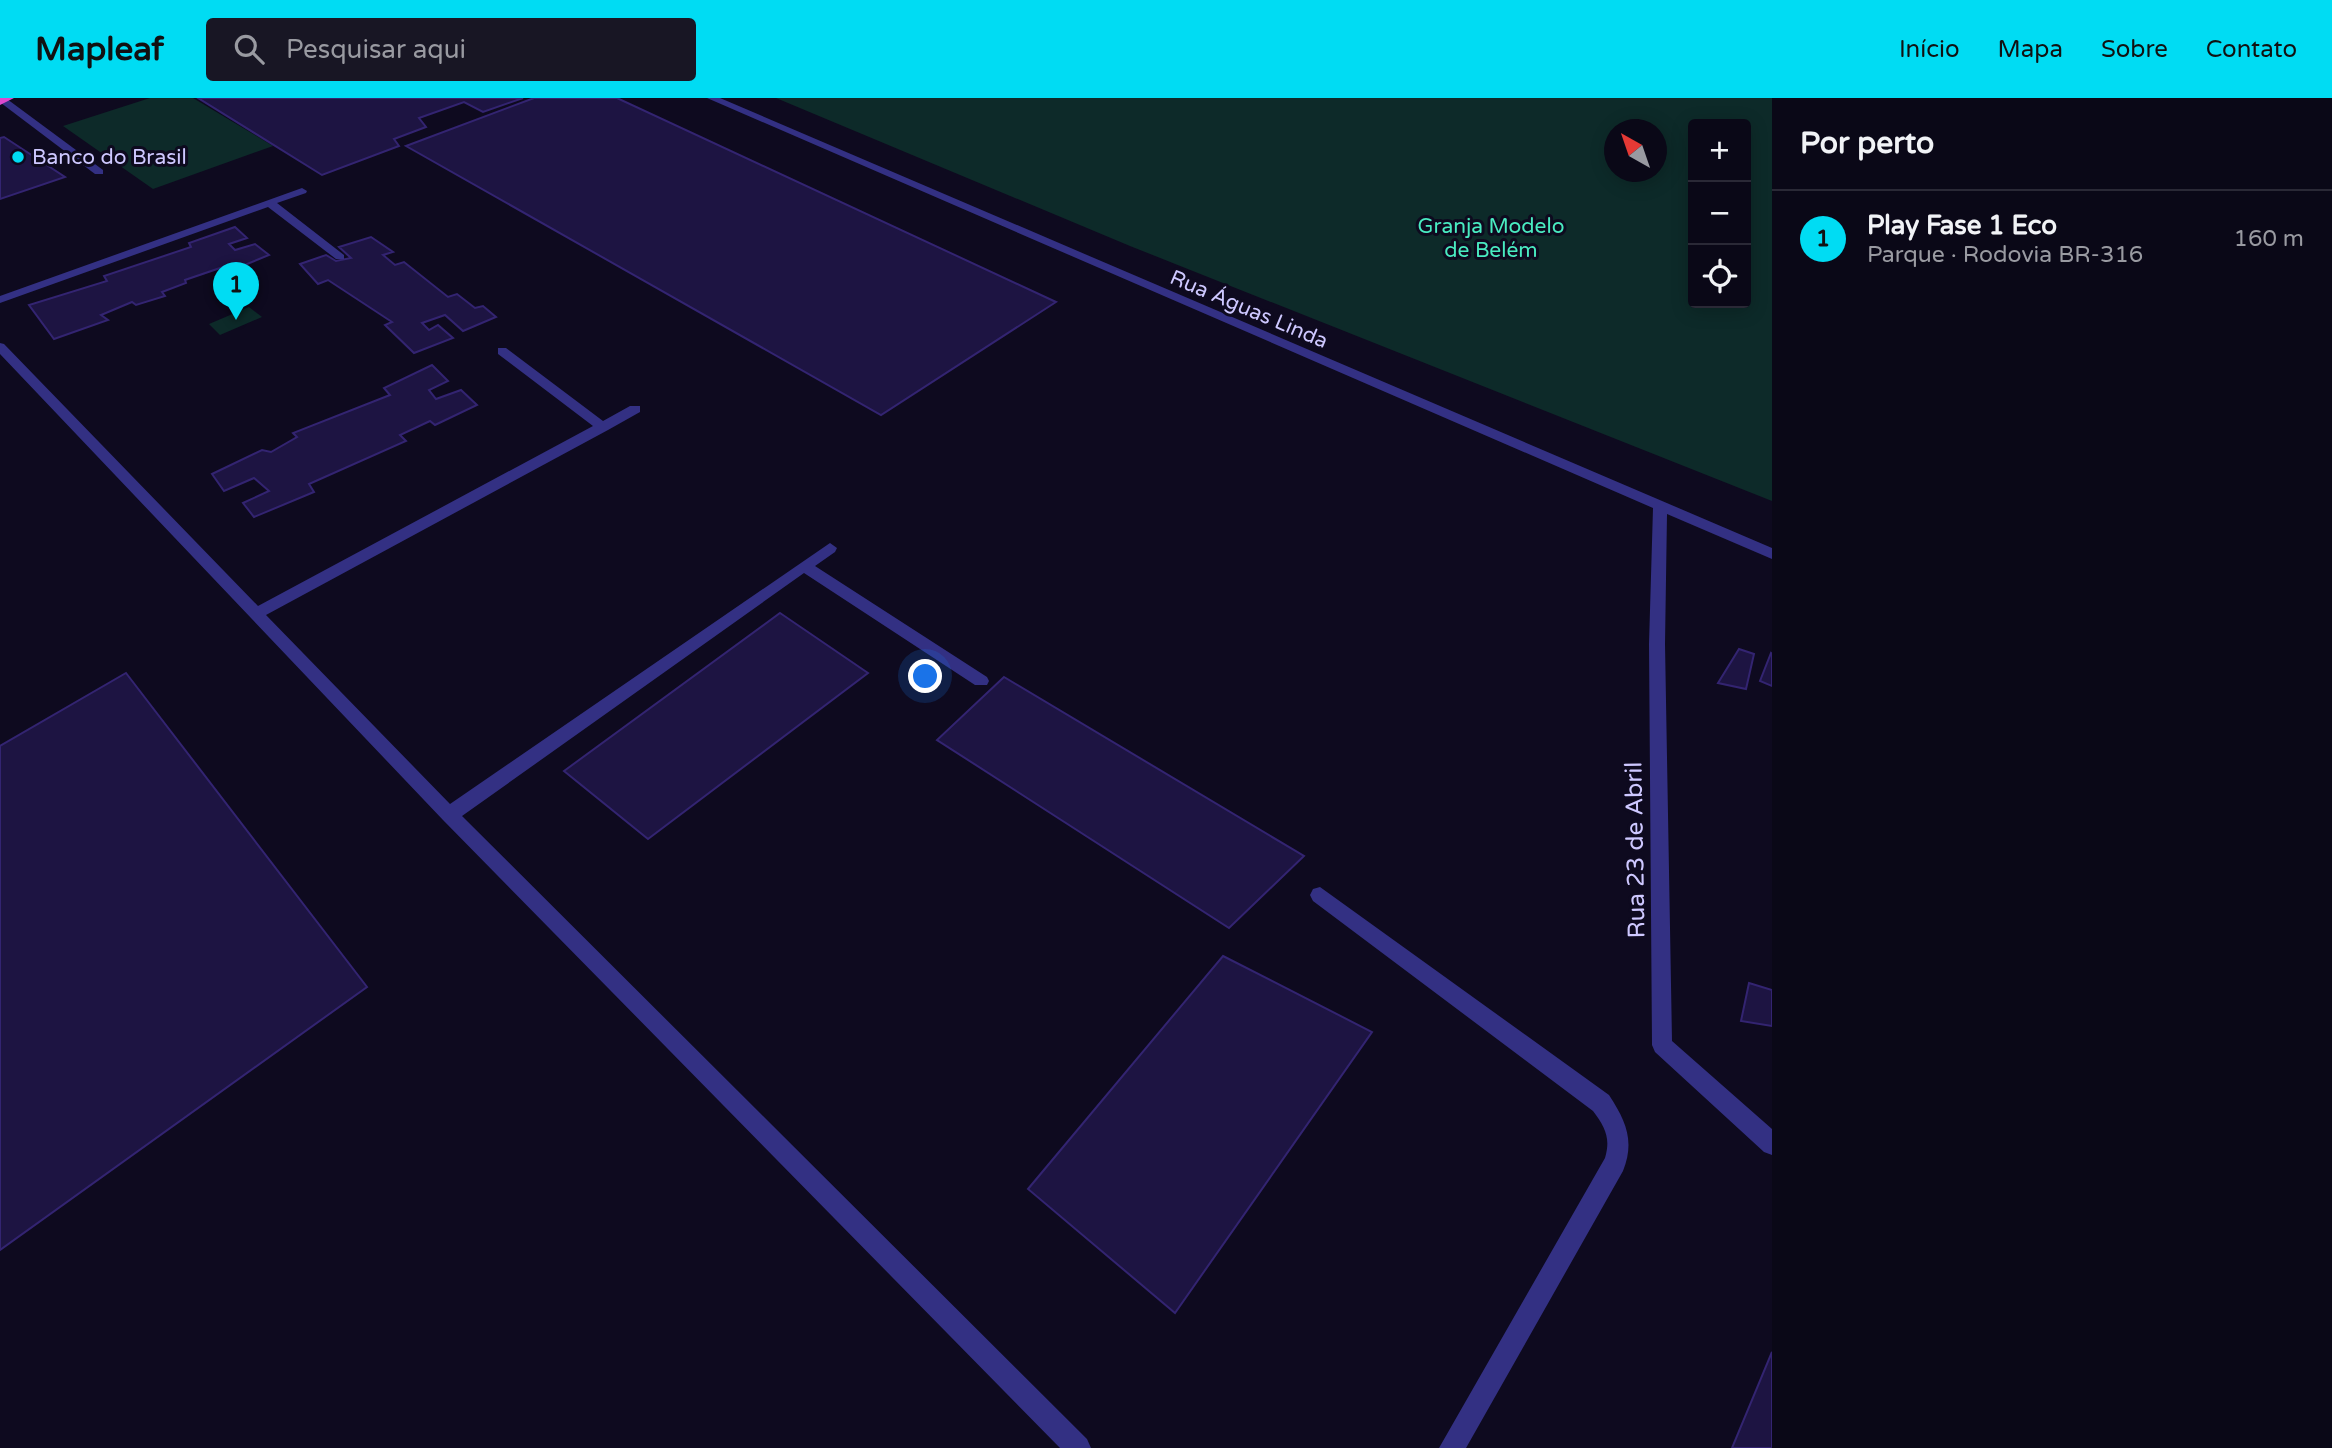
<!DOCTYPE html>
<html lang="pt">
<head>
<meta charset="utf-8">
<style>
  :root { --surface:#0a0817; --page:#181624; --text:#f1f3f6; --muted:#999aa1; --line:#2a2936; --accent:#00dcf3 }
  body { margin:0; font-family:"Varela Round",sans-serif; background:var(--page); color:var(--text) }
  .controls { position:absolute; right:21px; top:21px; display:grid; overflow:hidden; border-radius:7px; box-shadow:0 4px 18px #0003 }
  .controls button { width:63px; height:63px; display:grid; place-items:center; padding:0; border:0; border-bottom:2px solid var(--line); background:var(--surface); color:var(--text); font:35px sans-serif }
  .compass { position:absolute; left:1604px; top:21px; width:63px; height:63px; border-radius:50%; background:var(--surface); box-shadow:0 4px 18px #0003; rotate:320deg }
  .you { position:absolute; left:926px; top:579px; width:24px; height:24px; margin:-18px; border:5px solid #fff; border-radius:50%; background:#1a73e8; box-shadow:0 0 0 10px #1a73e833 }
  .badge { display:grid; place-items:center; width:46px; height:46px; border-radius:50%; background:var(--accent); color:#111; font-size:23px; font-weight:700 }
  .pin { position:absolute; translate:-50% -58px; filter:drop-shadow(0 2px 4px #0008) }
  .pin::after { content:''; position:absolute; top:37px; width:24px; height:21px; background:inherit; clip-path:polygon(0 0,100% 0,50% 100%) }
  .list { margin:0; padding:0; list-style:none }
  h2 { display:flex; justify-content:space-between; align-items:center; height:91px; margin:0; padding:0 28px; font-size:30px }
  h2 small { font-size:23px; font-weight:400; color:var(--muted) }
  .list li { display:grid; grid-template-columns:46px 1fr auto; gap:21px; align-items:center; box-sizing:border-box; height:98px; padding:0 28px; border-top:2px solid var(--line) }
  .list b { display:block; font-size:26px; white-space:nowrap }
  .list p { margin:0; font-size:23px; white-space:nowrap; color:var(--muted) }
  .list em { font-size:23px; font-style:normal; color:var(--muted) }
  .icon { flex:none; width:38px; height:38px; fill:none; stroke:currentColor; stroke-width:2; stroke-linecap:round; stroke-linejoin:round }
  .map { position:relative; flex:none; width:1772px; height:1350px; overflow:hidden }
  header { display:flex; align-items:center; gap:42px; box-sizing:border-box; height:98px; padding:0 35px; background:var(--accent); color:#111 }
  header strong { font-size:33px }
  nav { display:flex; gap:38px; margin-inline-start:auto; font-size:24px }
  .search { width:490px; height:63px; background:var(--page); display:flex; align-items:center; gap:18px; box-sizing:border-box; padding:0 24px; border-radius:7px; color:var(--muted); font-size:26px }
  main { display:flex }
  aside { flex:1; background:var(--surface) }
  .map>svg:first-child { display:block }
  .green { fill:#0d2a29; fill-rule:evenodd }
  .building { fill:#1d1442; stroke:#332471; stroke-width:2 }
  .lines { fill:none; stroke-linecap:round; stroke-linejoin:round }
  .service { fill:#333083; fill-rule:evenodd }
  .minor { fill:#333083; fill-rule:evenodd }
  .trunk { fill:#de49ce; fill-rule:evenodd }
  .poi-dot { fill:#00dcf3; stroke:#0e0a1f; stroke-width:2.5 }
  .labels { text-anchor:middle; stroke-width:6; stroke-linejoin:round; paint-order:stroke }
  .far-poi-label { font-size:21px; fill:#cec8ff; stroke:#0e0a1f; text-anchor:start }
  .far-park-label { font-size:21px; fill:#49ebc1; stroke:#0e0a1f }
  .far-street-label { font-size:21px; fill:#cec8ff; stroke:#0e0a1f }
  .street-label { font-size:24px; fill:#cec8ff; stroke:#0e0a1f }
</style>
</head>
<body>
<header>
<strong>Mapleaf</strong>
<div class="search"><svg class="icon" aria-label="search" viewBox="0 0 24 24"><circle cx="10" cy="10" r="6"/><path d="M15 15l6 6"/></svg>Pesquisar aqui</div>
<nav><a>Início</a><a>Mapa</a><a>Sobre</a><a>Contato</a></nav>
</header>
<main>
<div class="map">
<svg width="1772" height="1350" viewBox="0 0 1772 1350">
  <rect width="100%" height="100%" fill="#0e0a1f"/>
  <!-- green -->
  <g class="green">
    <polygon points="150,0 193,0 273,48 153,91 63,28"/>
    <path d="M776,0H1772V403L1130,148ZM1746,26V205H1693V26ZM1615,32H1657V74H1615Z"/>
    <polygon points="249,209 262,219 220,237 209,226"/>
  </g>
  <!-- building -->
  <g class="building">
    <polygon points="198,0 523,0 483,14 464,4 419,20 426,29 394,41 399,48 322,77"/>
    <polygon points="534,0 617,0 1056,204 881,317 406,48"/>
    <polygon points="4,39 65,79 0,101 0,40"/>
    <polygon points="235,129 247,140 229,146 235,152 255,146 269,157 230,173 226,168 185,182 186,185 162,194 165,198 136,207 132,204 101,217 108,222 54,241 29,207 107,183 104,178 191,149 189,145"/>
    <polygon points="371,139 393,154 383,157 395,167 404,164 448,199 457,196 475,210 483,208 496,219 463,233 445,217 422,225 429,232 438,227 453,240 414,255 385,227 392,224 328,182 318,186 300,166 326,157 336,163 351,160 339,149"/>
    <polygon points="432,267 448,283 429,292 436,301 461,292 477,307 435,327 430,323 400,337 406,343 309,386 314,394 254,419 243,405 269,393 254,380 224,393 212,376 262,352 271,354 297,339 293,335 390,297 384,290"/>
    <polygon points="780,515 868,575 648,741 564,673"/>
    <polygon points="1739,551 1754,556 1746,591 1718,585"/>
    <polygon points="1771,555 1772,556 1772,588 1760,583"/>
    <polygon points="126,575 367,889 0,1152 0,648"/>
    <polygon points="1004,579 1304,758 1229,830 937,642"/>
    <polygon points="1223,858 1372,934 1175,1215 1028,1091"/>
    <polygon points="1749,885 1772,892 1772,928 1741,923"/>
    <polygon points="1772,1254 1772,1350 1732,1350"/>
  </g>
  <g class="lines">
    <!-- service -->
    <g class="service">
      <polygon points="1,1 7,1 103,72 103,76 95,76 1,5"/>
      <polygon points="302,90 307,93 306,95 277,105 344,157 344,161 336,161 268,109 0,205 0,198"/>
      <polygon points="0,245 4,246 258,508 593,328 498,256 498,250 506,250 603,323 630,308 640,308 640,314 608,332 266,517 450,706 830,445 837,450 835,454 815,468 987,579 989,583 987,587 975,587 804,475 462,718 1087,1341 1091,1350 1060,1350 443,722 0,256"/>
      <path d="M1320,789L1609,997C1626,1023 1635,1043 1623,1073L1466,1350H1439L1605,1060C1611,1040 1605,1029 1593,1013L1313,803L1310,797L1313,791Z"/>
    </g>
    <!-- minor -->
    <polygon class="minor" points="707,0 720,0 1772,450 1772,461 1667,416 1665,546 1672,943 1772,1031 1772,1057 1764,1054 1655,954 1652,947 1649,546 1653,410"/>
    <!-- trunk -->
    <polygon class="trunk" points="0,0 14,0 0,7"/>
  </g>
  <!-- markers -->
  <circle class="poi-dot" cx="18" cy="59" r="7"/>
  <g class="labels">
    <!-- far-poi labels -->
    <g class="far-poi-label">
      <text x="32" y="66">Banco do Brasil</text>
    </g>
    <!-- far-park labels -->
    <g class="far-park-label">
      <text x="1491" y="135">Granja Modelo<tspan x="1491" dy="24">de Belém</tspan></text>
    </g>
    <!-- far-street labels -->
    <g class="far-street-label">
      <text transform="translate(1249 211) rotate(23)" y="7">Rua Águas Linda</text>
    </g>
    <!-- street labels -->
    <g class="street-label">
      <text transform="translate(1635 752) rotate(-91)" y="8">Rua 23 de Abril</text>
    </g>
  </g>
</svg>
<div class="controls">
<button>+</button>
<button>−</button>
<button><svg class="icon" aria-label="locate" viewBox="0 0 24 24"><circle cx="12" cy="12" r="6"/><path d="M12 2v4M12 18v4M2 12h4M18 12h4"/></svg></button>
</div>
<svg class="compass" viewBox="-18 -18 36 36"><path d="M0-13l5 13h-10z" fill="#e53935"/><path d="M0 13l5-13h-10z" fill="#999aa1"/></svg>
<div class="you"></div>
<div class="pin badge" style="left:236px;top:222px">1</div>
</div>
<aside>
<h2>Por perto<small></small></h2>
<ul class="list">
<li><span class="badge">1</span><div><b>Play Fase 1 Eco</b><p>Parque · Rodovia BR-316</p></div><em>160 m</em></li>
</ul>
</aside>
</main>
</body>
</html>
